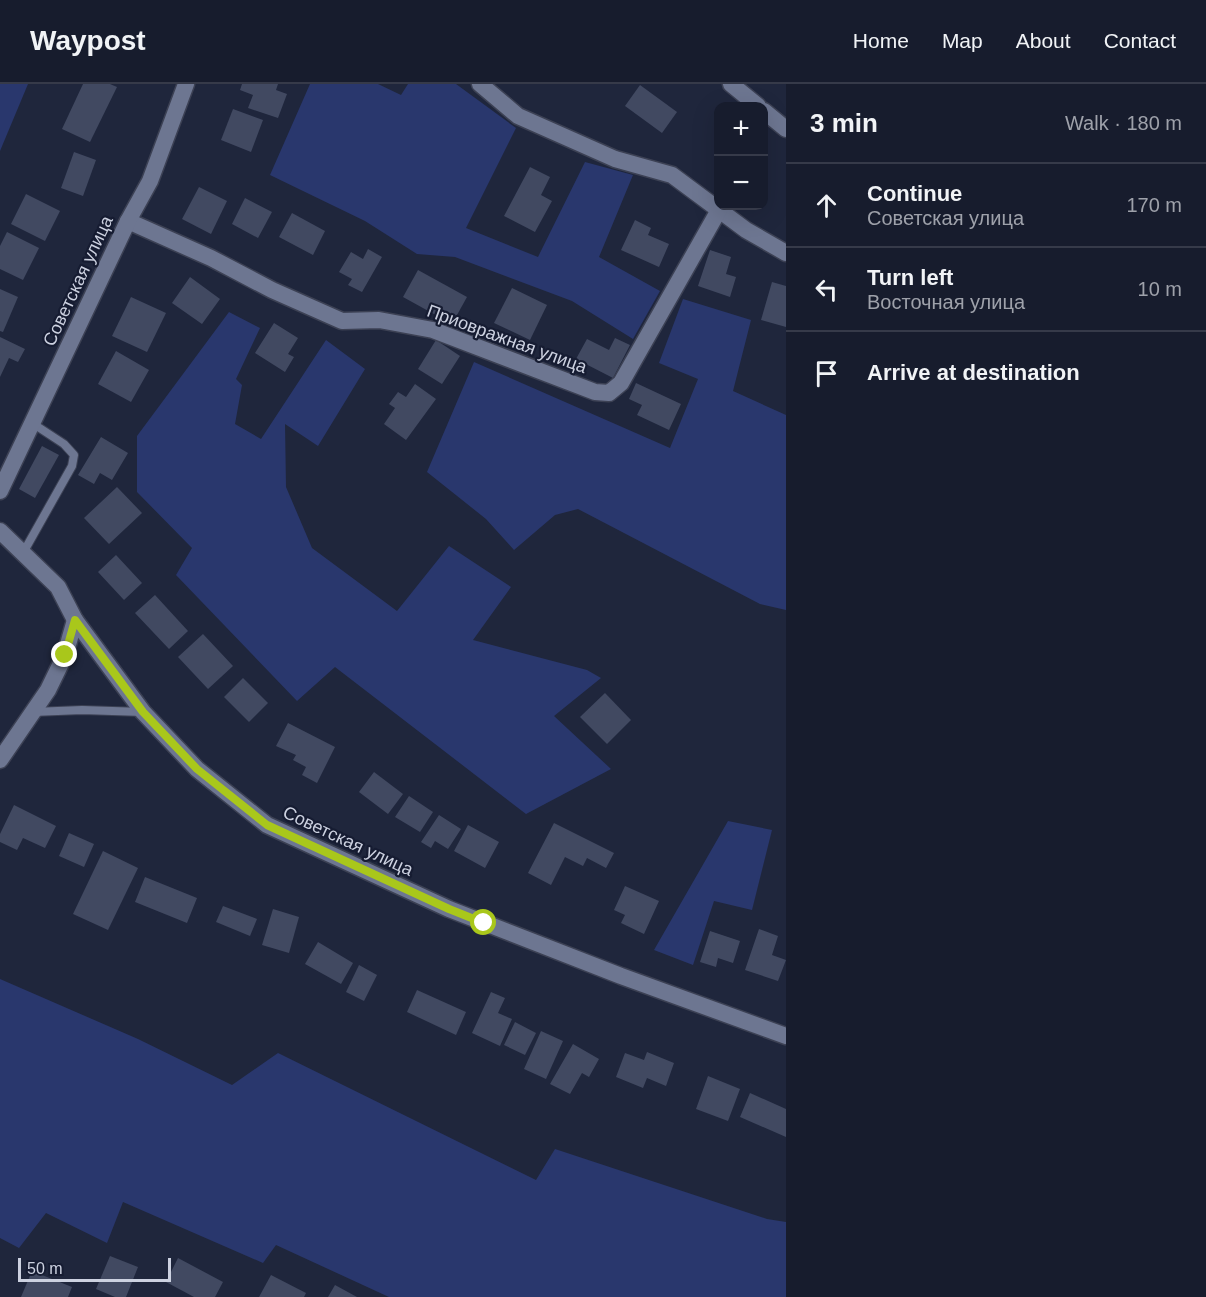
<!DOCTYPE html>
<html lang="en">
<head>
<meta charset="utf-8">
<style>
  :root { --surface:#171c2d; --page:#202535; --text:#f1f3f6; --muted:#9ea1aa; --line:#363a49 }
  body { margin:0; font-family:Helvetica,sans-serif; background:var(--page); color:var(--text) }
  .controls { position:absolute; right:18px; top:18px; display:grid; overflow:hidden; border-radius:12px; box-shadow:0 6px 24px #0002 }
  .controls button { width:54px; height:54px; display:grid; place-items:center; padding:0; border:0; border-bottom:2px solid var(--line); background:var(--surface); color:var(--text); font:30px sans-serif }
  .scale { position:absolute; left:18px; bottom:15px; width:153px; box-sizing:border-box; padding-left:6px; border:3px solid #ccd1e0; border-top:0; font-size:16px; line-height:21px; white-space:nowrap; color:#ccd1e0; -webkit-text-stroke:4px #161c32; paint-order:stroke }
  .stop { position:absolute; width:18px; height:18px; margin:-14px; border:4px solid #a9c71b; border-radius:50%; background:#fff }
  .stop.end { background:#a9c71b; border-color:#fff; box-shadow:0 2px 6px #0008 }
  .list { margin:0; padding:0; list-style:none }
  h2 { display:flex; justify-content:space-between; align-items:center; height:78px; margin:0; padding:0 24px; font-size:26px }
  h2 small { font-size:20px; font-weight:400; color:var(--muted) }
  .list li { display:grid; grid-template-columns:39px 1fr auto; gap:18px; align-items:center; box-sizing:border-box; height:84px; padding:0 24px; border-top:2px solid var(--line) }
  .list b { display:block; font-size:22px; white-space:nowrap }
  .list p { margin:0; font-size:20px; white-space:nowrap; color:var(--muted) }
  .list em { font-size:20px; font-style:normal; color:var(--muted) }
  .icon { flex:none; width:33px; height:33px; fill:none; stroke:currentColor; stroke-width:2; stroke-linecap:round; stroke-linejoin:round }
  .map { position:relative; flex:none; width:786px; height:1213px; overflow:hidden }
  header { display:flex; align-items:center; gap:36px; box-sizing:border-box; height:84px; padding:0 30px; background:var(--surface); border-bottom:2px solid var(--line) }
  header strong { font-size:28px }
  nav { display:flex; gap:33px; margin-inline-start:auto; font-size:21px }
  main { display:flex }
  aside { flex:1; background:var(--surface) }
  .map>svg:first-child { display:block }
  .green { fill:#29376d }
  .building { fill:#414961 }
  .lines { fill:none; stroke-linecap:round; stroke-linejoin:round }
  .lane-casing { stroke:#3c4154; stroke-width:10 }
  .street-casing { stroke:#3c4154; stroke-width:19 }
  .lane { stroke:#6d7691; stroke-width:8 }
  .street { stroke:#6d7691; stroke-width:16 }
  .route { stroke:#a9c71b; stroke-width:8 }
  .labels { text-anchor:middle; stroke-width:4.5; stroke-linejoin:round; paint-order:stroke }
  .street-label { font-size:18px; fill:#ccd1e0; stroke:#161c32 }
</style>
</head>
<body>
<header>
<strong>Waypost</strong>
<nav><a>Home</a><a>Map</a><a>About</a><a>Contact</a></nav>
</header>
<main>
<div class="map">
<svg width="786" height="1213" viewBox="0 0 786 1213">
  <rect width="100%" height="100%" fill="#1f263c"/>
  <!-- green -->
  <g class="green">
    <polygon points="0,0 28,0 0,67"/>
    <polygon points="310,0 378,0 401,11 408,0 456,0 516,44 466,144 538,173 585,78 633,91 599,173 660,207 633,255 572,217 455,173 417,170 365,137 270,91"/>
    <polygon points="683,215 751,236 733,307 786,331 786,526 760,520 578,425 555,431 514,466 486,435 427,388 474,278 670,364 698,295 659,279"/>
    <polygon points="229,228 260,244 236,295 242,301 235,340 261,355 326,256 365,285 318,362 285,340 286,403 312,464 397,527 449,462 511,503 473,556 587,586 601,594 554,632 611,685 526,730 335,583 297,617 176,491 192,464 137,408 137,352"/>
    <polygon points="728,737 772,746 752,826 714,817 693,881 654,866"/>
    <polygon points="0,895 138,955 232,1001 278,969 536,1096 555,1065 767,1135 786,1138 786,1213 389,1213 276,1161 263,1179 123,1118 107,1159 46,1129 19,1164 0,1154"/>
  </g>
  <!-- building -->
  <g class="building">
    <polygon points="83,0 110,0 117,3 90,58 62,45"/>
    <polygon points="242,0 278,0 276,6 287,10 278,34 248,24 253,11 240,6"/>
    <polygon points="640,1 677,28 662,49 625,22"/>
    <polygon points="233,25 263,36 251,68 221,56"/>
    <polygon points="74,68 96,76 83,112 61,104"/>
    <polygon points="530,83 550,93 541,111 552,117 535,148 504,132"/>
    <polygon points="199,103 227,117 211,150 182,135"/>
    <polygon points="26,110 60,127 45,157 11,140"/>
    <polygon points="245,114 272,128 258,154 232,140"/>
    <polygon points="292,129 325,147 313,171 279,153"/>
    <polygon points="635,136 651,144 648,151 669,160 659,183 621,166"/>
    <polygon points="7,148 39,164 23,196 0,185 0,162"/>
    <polygon points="368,165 382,173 362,208 348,201 352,195 339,188 351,168 363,175"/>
    <polygon points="710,166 731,173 726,190 736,193 730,213 698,202"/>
    <polygon points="418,186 467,213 452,240 403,213"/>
    <polygon points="190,193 220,215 202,240 172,219"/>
    <polygon points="772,198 786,202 786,243 761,236"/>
    <polygon points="512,204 547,221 530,256 494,239"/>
    <polygon points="0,205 18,213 3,248 0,247"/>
    <polygon points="131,213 166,229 147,268 112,252"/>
    <polygon points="274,239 298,254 288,270 294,273 285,288 255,269"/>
    <polygon points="0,253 25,265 18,278 9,274 0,293"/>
    <polygon points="615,254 630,261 613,294 576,275 587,255 609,266"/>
    <polygon points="436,256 460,272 442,300 418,285"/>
    <polygon points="116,267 149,286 131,318 98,300"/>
    <polygon points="636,299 681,320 669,346 637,331 642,321 629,315"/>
    <polygon points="415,300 436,315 406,356 384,340 395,324 389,320 398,308 406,313"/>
    <polygon points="101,353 128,369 112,396 100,389 94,400 78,391"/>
    <polygon points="42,362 59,371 35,414 19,405"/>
    <polygon points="117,403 142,429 109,460 84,434"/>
    <polygon points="116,471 142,499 124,516 98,488"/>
    <polygon points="155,511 188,547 169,565 135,529"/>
    <polygon points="203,550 233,582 208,605 178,573"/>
    <polygon points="243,594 268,619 249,638 224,613"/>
    <polygon points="605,609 631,636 607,660 580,633"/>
    <polygon points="288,639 335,663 317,699 302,691 306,683 293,676 296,671 276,662"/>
    <polygon points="374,688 403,710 388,730 359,708"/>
    <polygon points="409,712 433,728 420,748 395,733"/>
    <polygon points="14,721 56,742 45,764 23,754 17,766 0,758 0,750"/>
    <polygon points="439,731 461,745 448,765 435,757 431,764 421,758"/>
    <polygon points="554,739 614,769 606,784 587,774 583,782 565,773 551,801 528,789"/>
    <polygon points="468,741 499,758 485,784 454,767"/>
    <polygon points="69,749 94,760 84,783 59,772"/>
    <polygon points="103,767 138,784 108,846 73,830"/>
    <polygon points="145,793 197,814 187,839 135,818"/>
    <polygon points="625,802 659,817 644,850 621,839 625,831 614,826"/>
    <polygon points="223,822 257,835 250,852 216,838"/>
    <polygon points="273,825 299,833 289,869 262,861"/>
    <polygon points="759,845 778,852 772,871 786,876 778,897 745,886"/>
    <polygon points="710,847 740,857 733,879 718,874 716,883 700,878"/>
    <polygon points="318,858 353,879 341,900 305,880"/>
    <polygon points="359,881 377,891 364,917 346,908"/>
    <polygon points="417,906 466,928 456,951 407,928"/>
    <polygon points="491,908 505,914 498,929 512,935 500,962 472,949"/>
    <polygon points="515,938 536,949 525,971 504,961"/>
    <polygon points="541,947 563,957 546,995 524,985"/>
    <polygon points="573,960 599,975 589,993 582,989 570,1010 550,1000"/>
    <polygon points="647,968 674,979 666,1002 647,994 643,1004 616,993 625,969 644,976"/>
    <polygon points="708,992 740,1005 728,1037 696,1025"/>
    <polygon points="750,1009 786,1025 786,1053 740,1033"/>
    <polygon points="110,1172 138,1183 126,1213 115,1213 96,1205"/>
    <polygon points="178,1174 223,1198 215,1213 194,1213 166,1198"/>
    <polygon points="32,1187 72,1203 68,1213 21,1213"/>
    <polygon points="271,1191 306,1209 304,1213 259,1213"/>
    <polygon points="335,1201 357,1213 328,1213"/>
  </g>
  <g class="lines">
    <!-- lane casing -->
    <g class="lane-casing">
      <g id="lane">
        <polyline points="23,469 72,382 74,371 64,360 32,339"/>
        <polyline points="33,628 82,626 143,628"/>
      </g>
    </g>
    <!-- street casing -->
    <g class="street-casing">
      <g id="street">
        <polyline points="480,0 518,32 615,75 672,91 746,146 786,169"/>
        <polyline points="731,0 758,22"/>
        <polyline points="764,27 786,45"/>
        <polyline points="128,137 211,174 272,206 342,237 379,236 433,246 595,308 609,309 621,299 719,126"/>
        <polyline points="0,407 128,137 150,97 186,0"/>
        <polyline points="0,447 58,503 75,536 143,628 197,685 267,741 449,825 621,892 786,952"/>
        <polyline points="0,676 48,606 65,571 75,536"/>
      </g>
    </g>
    <!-- lane -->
    <use href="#lane" class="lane"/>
    <!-- street -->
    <use href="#street" class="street"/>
  </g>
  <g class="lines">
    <!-- route -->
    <polyline class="route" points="65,571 75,536 143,628 197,685 267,741 449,825 484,839"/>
  </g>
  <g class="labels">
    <!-- street labels -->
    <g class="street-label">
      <text transform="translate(78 197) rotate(-65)" y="6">Советская улица</text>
      <text transform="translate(507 255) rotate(20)" y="6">Приовражная улица</text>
      <text transform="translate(348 757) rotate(25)" y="6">Советская улица</text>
    </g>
  </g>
</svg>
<div class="controls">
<button>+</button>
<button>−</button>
</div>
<div class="scale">50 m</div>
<div class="stop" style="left:484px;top:839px"></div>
<div class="stop end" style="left:65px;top:571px"></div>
</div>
<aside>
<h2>3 min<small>Walk · 180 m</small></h2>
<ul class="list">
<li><svg class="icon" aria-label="ahead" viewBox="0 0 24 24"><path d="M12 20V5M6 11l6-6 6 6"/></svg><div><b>Continue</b><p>Советская улица</p></div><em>170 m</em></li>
<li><svg class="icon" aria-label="left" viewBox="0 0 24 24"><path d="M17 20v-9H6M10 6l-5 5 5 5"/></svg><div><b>Turn left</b><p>Восточная улица</p></div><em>10 m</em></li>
<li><svg class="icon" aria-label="arrive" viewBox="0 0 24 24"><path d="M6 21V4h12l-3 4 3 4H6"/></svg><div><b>Arrive at destination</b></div></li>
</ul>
</aside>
</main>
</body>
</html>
